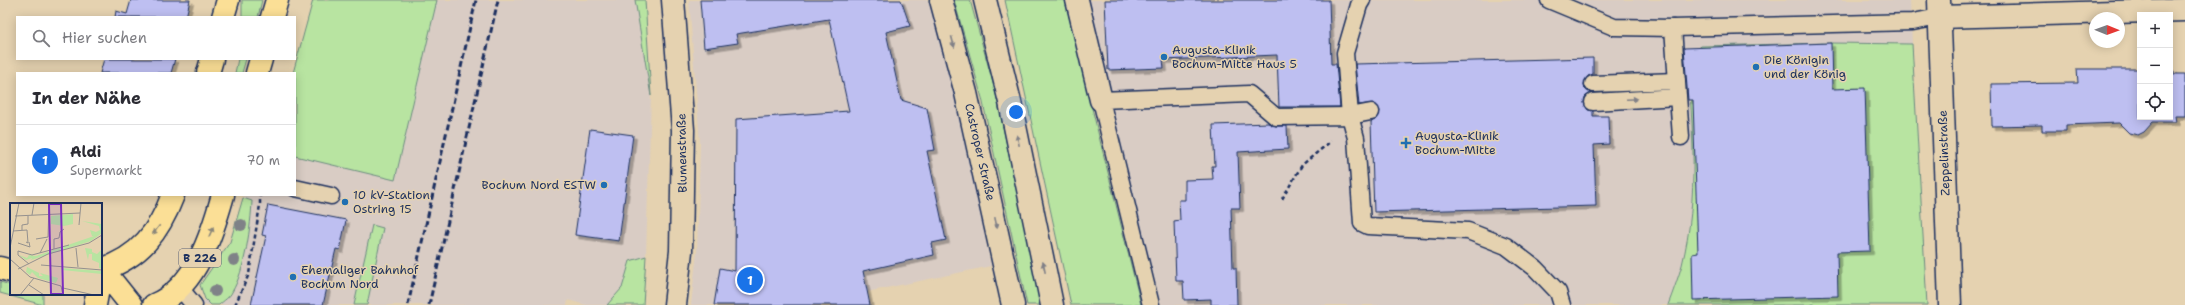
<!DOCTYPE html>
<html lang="de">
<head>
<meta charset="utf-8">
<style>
  :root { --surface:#fff; --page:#f7f7f7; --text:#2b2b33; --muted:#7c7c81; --line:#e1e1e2; --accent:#1a73e8 }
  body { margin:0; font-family:"Shantell Sans",sans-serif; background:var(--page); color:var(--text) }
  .controls { position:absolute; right:12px; top:12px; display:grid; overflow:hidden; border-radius:0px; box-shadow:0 2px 10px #0003 }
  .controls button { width:36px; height:36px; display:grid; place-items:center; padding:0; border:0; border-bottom:1px solid var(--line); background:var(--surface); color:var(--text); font:20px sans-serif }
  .compass { position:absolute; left:2089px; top:12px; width:36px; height:36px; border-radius:50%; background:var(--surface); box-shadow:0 2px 10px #0003; rotate:91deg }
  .you { position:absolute; left:1016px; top:112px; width:14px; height:14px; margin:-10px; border:3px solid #fff; border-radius:50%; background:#1a73e8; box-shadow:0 0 0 6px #1a73e833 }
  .badge { display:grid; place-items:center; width:26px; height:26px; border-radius:50%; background:var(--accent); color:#fff; font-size:13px; font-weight:700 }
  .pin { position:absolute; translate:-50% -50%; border:2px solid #fff; box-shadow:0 1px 4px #0006 }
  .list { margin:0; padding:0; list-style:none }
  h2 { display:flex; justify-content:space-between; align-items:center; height:52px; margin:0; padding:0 16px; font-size:17px }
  h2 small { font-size:13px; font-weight:400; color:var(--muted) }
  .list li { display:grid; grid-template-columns:26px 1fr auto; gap:12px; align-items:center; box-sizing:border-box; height:72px; padding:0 16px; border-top:1px solid var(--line) }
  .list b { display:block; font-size:15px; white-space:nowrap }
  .list p { margin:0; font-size:13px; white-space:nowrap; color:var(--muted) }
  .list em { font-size:13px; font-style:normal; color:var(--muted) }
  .icon { flex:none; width:22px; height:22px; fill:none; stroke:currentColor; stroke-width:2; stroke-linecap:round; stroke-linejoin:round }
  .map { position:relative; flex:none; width:2185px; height:305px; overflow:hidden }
  .search { position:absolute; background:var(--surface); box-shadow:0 2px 10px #0003; left:16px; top:16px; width:280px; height:44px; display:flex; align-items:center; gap:10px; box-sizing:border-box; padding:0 14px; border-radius:0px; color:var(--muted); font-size:15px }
  .panel { position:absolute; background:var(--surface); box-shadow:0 2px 10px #0003; left:16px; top:72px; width:280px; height:124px; border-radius:0px }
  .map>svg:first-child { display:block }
  .built { fill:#d9ccc4 }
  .green { fill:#b8e4a1; stroke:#6a8a80 }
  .building { fill:#bebff1; stroke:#1b2f5e; filter:url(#shadow) }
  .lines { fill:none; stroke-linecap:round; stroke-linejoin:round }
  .service-casing { stroke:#1b2f5e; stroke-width:19 }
  .minor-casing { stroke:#1b2f5e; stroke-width:25 }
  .secondary-casing { stroke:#1b2f5e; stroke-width:25 }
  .primary-casing { stroke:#1b2f5e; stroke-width:25 }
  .path { stroke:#1b2f5e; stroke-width:2.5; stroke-dasharray:4 3; stroke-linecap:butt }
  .service { stroke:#e5d2b0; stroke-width:16 }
  .minor { stroke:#e5d2b0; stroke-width:22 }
  .secondary { stroke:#e5d2b0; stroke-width:22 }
  .primary { stroke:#fbdf96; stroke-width:22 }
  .rail { stroke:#1b2f5e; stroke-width:3; stroke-dasharray:6 3; stroke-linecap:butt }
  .tree { fill:#7f8287 }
  .oneway { fill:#808087 }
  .oneway2 { fill:#8b877a }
  .poi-dot { fill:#1f6fb2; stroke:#e5d2b0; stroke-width:1.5 }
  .labels { text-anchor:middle; stroke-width:3; stroke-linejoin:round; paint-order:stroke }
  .shield { fill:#e5d2b0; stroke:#586077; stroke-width:1 }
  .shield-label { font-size:11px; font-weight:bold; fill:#1b2f5e }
  .poi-label { font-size:12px; fill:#1b2f5e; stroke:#e5d2b0; text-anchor:start }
  .street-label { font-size:12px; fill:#1b2f5e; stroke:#e5d2b0 }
  .inset-road { fill:none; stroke:#94918f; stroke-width:1 }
  .view { fill:#7b2cbf; fill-opacity:0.15; stroke:#7b2cbf; stroke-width:2 }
  .inset-edge { fill:none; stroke:#1b2f5e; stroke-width:2 }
</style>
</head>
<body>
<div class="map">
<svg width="2185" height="305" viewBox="0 0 2185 305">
  <defs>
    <filter id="shadow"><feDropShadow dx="3.5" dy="3.5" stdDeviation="0" flood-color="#0004"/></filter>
  </defs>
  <rect width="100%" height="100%" fill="#e5d2b0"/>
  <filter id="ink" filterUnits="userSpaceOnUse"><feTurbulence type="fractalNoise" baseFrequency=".025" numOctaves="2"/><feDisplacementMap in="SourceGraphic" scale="8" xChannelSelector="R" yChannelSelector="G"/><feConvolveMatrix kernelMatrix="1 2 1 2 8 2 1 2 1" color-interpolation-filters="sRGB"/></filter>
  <g filter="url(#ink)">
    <!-- built -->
    <g class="built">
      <polygon points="437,0 635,0 651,96 646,256 630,261 622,288 607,305 586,305 568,300 567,305 200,305 205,299 200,285 230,242 244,195 295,195 295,156 395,180"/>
      <polygon points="689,0 928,0 956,96 991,266 843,297 843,305 691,305 697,252 700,143"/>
      <polygon points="1088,0 1910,0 1912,44 1831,43 1702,46 1687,58 1694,155 1691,215 1682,265 1668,305 1161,305 1116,132"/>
    </g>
    <!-- green -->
    <g class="green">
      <polygon points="242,0 262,0 258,17 242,17"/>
      <polygon points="313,0 437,0 395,180 295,156 295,73 293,73"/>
      <polygon points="635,0 645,0 651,96"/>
      <polygon points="954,0 970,0 996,94 1041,305 1027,305 982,98"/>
      <polygon points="1005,0 1065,0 1141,305 1071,305"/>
      <path d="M1831,43L1912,44L1927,305H1668C1673,292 1678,278 1682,265C1699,196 1693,128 1687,58L1701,46Z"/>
      <polygon points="238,59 246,59 242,73 235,73"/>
      <path d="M243,198L252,201C251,225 245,271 232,292C230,297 223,301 219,305H211L205,299L200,285L230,242Z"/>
      <polygon points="372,225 383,228 367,305 354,305"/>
      <polygon points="646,256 643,305 607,305 622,288 630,261"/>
      <polygon points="0,282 11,285 11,294 43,294 43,305 0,293"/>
    </g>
    <!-- building -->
    <g class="building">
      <polygon points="131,0 190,0 186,17 115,17 116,11 127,14"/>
      <polygon points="700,0 901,0 910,26 886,32 901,100 927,108 935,150 927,151 946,240 932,243 934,255 863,271 870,305 714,305 720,268 735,271 736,119 849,111 829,19 736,34 738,43 704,48"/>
      <polygon points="1105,0 1329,0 1331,64 1336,64 1340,107 1279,107 1277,55 1163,60 1164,68 1108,70"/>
      <polygon points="1831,43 1832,89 1865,88 1870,251 1837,252 1838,296 1693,300 1692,254 1698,253 1693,100 1688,100 1684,48"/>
      <polygon points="1593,58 1593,74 1588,76 1584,84 1585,89 1591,93 1585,97 1584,103 1588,110 1593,111 1593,116 1608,116 1609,144 1594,145 1596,206 1374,212 1371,122 1377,119 1380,111 1374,103 1359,105 1355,64"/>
      <polygon points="104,59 175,59 171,73 100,73"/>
      <polygon points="2077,69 2140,69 2140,117 2170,117 2170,70 2174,70 2174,74 2185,74 2185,116 2175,116 2176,122 2153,122 2144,132 2138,135 2129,133 2119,123 2066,125 2066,131 2042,131 2042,125 1992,126 1991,84 2078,83"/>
      <polygon points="1268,123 1276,126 1287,126 1288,149 1238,152 1240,208 1231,208 1233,268 1236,268 1237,305 1211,305 1211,299 1184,300 1183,281 1176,281 1174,221 1180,220 1179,200 1185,200 1185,180 1213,179 1212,166 1215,166 1213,125"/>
      <polygon points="590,129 633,135 619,241 575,235"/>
      <polygon points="268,205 346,220 340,250 336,249 323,305 251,305 266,236 262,235"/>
    </g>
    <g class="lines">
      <!-- service casing -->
      <g class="service-casing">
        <g id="service">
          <polyline points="1362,0 1359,5 1345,53 1350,116 1371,112"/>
          <polyline points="1549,0 1614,27 1673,28 1913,22 1939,17"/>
          <polyline points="1673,28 1681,137"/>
          <polyline points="1593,84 1677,81"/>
          <polyline points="1593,102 1678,97"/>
          <polyline points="295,188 331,196"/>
          <polyline points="180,288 194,305"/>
          <polyline points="1151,305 1101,100 1249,94 1276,117 1350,116 1356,138 1362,223 1368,226 1468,231 1506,246 1535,268 1558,292 1562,305"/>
        </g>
      </g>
      <!-- minor casing -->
      <g class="minor-casing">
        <g id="minor">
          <polyline points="673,0 683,130 681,251 675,305"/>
          <polyline points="1077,0 1101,100"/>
          <polyline points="1939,0 1950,305"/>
          <polyline points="1939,17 2185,10"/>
        </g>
      </g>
      <!-- secondary casing -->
      <g class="secondary-casing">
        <g id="secondary">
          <polyline points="941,0 966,93 1013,305"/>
          <polyline points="985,0 1010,102 1052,305"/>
        </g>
      </g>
      <!-- primary casing -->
      <g class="primary-casing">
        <g id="primary">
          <polyline points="223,17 228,0"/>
          <polyline points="272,17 277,0"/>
          <polyline points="208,73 212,59"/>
          <polyline points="257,73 261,59"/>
          <polyline points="0,268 11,271"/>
          <path d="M101,270C140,257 159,232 173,195"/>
          <polyline points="103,270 131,305"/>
          <polyline points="95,305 97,294"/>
          <path d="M154,305C196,288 212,234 223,195"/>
        </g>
      </g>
      <!-- path -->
      <g class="path">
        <polyline points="1282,199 1302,165 1331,141"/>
        <polyline points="235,305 249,274 260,205 260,195"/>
        <polyline points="1813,305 1813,304"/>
      </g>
      <!-- service -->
      <use href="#service" class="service"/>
      <!-- minor -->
      <use href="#minor" class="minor"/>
      <!-- secondary -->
      <use href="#secondary" class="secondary"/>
      <!-- primary -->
      <use href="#primary" class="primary"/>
      <!-- rail -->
      <g class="rail">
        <polyline points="408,305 476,0"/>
        <polyline points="429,305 498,0"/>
      </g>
    </g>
    <!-- trees -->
    <g class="tree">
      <circle cx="241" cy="225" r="6"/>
      <circle cx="234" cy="260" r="6"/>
      <circle cx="215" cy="291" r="6"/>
    </g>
    <!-- one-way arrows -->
    <defs><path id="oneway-solid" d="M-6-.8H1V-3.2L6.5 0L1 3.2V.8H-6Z"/></defs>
    <g class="oneway">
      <use href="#oneway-solid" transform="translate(953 42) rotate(75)"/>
      <use href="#oneway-solid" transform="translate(1632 99) rotate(-3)"/>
      <use href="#oneway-solid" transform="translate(1018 140) rotate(-102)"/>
      <use href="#oneway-solid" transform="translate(996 223) rotate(78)"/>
      <use href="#oneway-solid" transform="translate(1044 267) rotate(-102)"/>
    </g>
    <g class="oneway2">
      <use href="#oneway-solid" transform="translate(156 230) rotate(128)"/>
      <use href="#oneway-solid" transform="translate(211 232) rotate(-66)"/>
    </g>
  </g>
  <!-- markers -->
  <g class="poi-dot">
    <circle cx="1164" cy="57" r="4"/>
    <circle cx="1756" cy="67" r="4"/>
    <path d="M1404 137h4v4h4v4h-4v4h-4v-4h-4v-4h4z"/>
    <circle cx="604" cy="185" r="4"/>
    <circle cx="345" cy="202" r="4"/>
    <circle cx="293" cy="277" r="4"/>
  </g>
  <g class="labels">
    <!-- shield labels -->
    <rect class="shield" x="179" y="249" width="42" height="18" rx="3"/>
    <g class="shield-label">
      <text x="200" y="262">B 226</text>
    </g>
    <!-- poi labels -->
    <g class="poi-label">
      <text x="1172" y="54">Augusta-Klinik<tspan x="1172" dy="14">Bochum-Mitte Haus 5</tspan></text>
      <text x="1764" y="64">Die Königin<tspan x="1764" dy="14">und der König</tspan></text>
      <text x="1415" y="140">Augusta-Klinik<tspan x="1415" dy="14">Bochum-Mitte</tspan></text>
      <text x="596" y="189" text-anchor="end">Bochum Nord ESTW</text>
      <text x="353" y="199">10 kV-Station<tspan x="353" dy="14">Ostring 15</tspan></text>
      <text x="301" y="274">Ehemaliger Bahnhof<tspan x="301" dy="14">Bochum Nord</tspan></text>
    </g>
    <!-- street labels -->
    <g class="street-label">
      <text transform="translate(980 152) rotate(77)" y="4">Castroper Straße</text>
      <text transform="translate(682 153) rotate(-91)" y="4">Blumenstraße</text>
      <text transform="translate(1944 153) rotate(-92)" y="4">Zeppelinstraße</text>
    </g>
  </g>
  <!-- overview -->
  <g transform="translate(10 203)">
    <rect width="92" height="92" fill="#e5d2b0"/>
    <path d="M63,11V21L54,23L41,21V13ZM72,18L92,21V30L81,38L21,57L22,55L16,57L9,52L17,55L19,52L26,53L84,33H82L80,27L86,29L90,27L89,23ZM75,45L82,46V49L87,51L92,46V66L89,65V60L82,57V51H79L78,57ZM17,64L29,70V73H33L30,70L48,75L46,80L28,75L22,69L20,72L16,69ZM51,65L92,68V71L52,67Z" fill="#b8e4a1"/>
    <path class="inset-road" d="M22,12L24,0M5,13L70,10M69,22L71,0M12,27V22L18,21V13M3,28L17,27L18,40L16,39M26,36L38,34L39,0M8,40L20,44L19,39M0,45L9,0M66,45L68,64M44,46V36L49,35L50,29L54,26M8,48L22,52L59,42M8,48V52L19,61M30,50L37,36M0,56L20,74L51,83L53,92M31,62L92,67M8,66L38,51L79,40L92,32M19,82L34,92M53,85L84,92M10,92L24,75"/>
    <path class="view" d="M39,1H51L53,91H41Z"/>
    <rect width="92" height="92" class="inset-edge"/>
  </g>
</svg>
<div class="controls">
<button>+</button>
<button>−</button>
<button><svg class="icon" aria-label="locate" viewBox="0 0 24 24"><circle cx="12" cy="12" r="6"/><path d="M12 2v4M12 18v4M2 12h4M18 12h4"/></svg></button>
</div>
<svg class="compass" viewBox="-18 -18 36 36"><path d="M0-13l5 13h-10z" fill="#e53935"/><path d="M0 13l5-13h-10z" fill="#7c7c81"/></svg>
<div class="you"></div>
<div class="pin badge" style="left:750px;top:280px">1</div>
<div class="search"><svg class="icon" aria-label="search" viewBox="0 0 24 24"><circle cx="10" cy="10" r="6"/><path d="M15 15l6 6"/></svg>Hier suchen</div>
<section class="panel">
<h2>In der Nähe<small></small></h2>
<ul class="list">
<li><span class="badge">1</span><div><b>Aldi</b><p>Supermarkt</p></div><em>70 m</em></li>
</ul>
</section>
</div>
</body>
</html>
